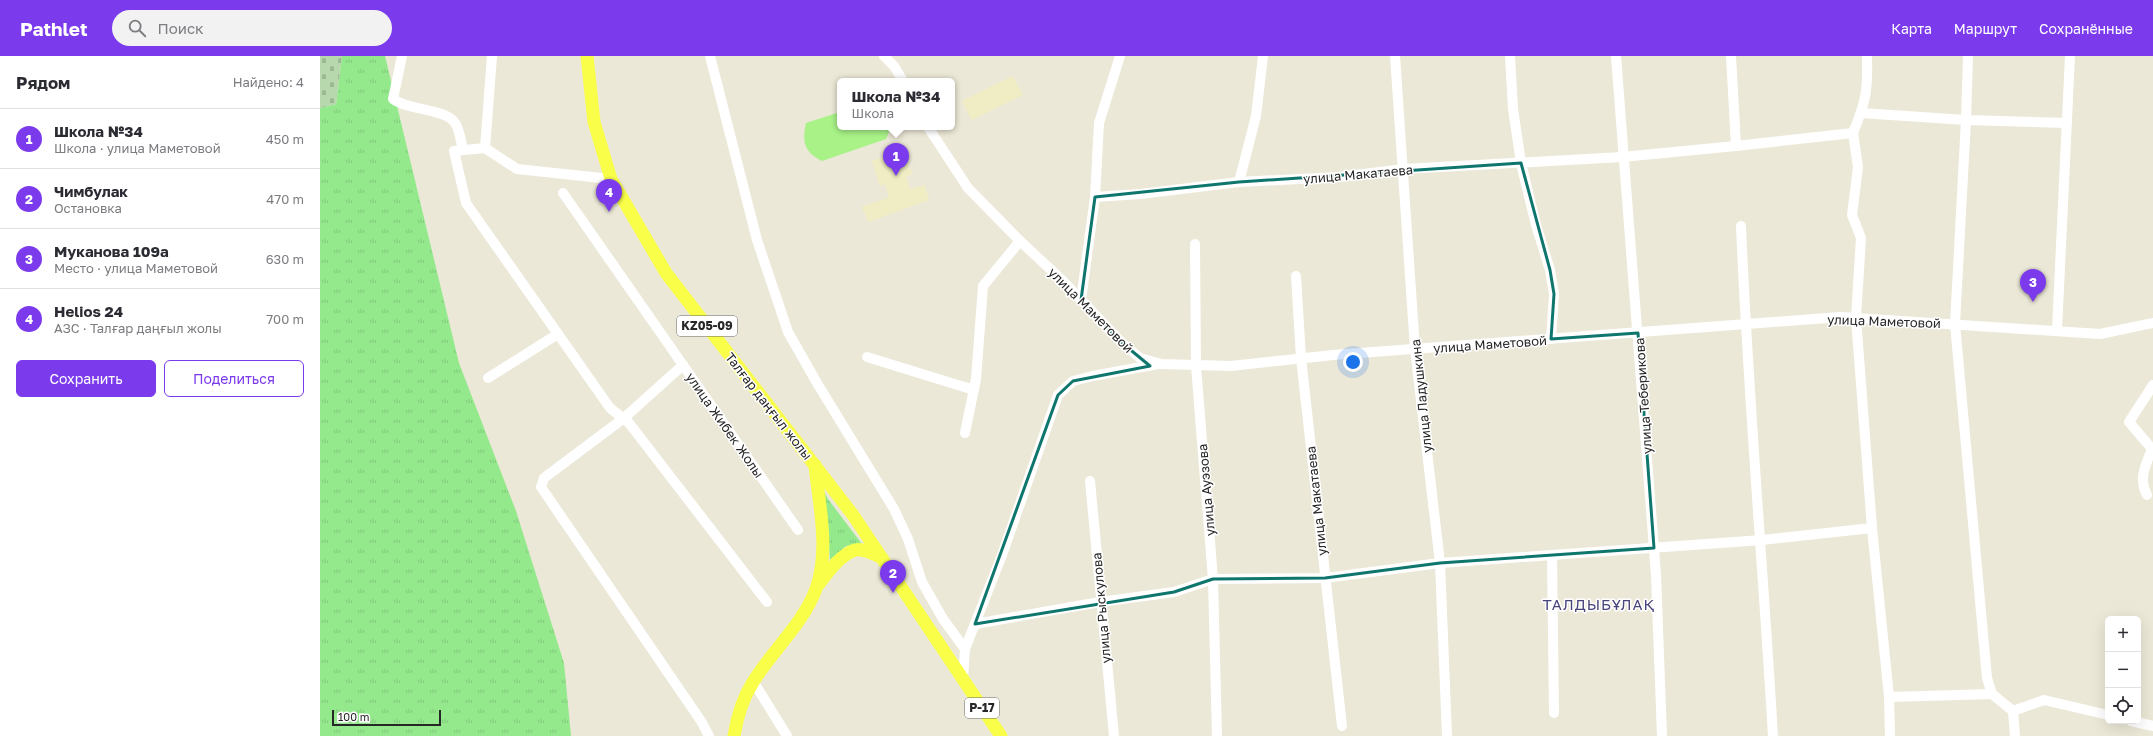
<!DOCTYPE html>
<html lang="ru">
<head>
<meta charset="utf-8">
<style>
  :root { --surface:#fff; --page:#f2f2f3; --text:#2b2b33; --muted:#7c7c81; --line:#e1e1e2; --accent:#7c3aed }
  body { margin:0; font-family:"Golos Text",sans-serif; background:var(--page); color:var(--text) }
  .controls { position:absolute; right:12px; bottom:12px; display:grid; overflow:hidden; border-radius:6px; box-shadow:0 4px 16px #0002 }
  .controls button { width:36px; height:36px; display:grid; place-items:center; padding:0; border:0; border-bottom:1px solid var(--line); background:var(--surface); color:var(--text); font:20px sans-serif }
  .scale { position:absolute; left:12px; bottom:10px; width:109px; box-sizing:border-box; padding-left:4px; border:2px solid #272727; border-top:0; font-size:11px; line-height:14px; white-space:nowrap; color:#272727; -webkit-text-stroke:3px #fff; paint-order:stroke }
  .you { position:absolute; left:1033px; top:306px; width:14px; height:14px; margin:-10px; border:3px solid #fff; border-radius:50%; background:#1a73e8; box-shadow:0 0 0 6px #1a73e833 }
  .badge { display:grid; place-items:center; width:26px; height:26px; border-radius:50%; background:var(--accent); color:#fff; font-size:13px; font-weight:700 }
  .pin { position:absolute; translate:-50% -33px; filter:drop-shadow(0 1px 2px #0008) }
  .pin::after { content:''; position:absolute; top:21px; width:14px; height:12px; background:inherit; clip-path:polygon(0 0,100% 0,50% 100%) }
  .popup { position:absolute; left:517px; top:22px; width:118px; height:52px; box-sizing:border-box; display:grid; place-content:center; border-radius:6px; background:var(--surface); filter:drop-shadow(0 1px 3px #0005); font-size:13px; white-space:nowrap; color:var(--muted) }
  .popup b { font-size:15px; color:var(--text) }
  .popup::after { content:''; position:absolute; left:50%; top:100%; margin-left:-8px; border:8px solid transparent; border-top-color:var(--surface) }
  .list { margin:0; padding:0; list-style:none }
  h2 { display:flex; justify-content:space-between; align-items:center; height:52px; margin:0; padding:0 16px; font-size:17px }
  h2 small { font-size:13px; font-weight:400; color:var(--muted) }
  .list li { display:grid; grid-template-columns:26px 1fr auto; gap:12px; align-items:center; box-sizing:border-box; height:60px; padding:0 16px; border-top:1px solid var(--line) }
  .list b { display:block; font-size:15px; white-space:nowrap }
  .list p { margin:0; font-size:13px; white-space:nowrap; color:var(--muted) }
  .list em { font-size:13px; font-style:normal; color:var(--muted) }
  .actions { display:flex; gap:8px; padding:12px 16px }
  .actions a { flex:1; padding:9px 0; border:1px solid var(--accent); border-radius:6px; text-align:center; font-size:14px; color:var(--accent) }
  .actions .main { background:var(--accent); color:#fff }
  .icon { flex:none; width:22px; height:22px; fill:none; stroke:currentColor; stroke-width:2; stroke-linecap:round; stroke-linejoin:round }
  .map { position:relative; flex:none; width:1833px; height:680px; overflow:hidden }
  header { display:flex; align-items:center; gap:24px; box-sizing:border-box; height:56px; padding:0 20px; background:var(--accent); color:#fff }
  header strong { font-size:19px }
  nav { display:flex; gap:22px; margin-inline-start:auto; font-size:14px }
  .search { width:280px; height:36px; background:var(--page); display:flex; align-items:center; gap:10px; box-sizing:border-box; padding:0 14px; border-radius:22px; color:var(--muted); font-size:15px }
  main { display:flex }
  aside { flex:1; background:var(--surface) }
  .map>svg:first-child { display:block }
  .education { fill:#f0edc4 }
  .grass { fill:url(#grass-tufts) }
  .cemetery { fill:url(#cemetery-stones) }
  .pitch { fill:#a8f287 }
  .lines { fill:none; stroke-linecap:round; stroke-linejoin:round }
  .minor { stroke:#fff; stroke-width:10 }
  .major { stroke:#f9ff49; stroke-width:13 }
  .marked { fill:none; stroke:#0f766e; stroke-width:3; stroke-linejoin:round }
  .labels { text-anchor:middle; stroke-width:3; stroke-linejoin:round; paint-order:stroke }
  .shield { fill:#fff; stroke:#686868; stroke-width:1 }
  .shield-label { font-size:12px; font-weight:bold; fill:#272727 }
  .street-label { font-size:13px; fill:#272727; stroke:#fff }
  .quarter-label { font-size:15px; letter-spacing:1px; fill:#48447c; stroke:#fff }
</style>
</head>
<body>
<header>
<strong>Pathlet</strong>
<div class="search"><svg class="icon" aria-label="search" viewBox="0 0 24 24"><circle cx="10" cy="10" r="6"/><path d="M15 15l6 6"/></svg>Поиск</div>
<nav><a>Карта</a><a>Маршрут</a><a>Сохранённые</a></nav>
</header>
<main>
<aside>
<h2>Рядом<small>Найдено: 4</small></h2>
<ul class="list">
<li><span class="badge">1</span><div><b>Школа №34</b><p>Школа · улица Маметовой</p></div><em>450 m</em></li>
<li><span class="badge">2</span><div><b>Чимбулак</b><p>Остановка</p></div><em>470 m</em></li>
<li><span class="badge">3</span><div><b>Муканова 109а</b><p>Место · улица Маметовой</p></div><em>630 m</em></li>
<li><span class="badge">4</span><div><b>Helios 24</b><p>АЗС · Талғар даңғыл жолы</p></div><em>700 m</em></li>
</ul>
<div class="actions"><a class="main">Сохранить</a><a>Поделиться</a></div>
</aside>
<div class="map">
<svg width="1833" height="680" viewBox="0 0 1833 680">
  <defs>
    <pattern id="grass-tufts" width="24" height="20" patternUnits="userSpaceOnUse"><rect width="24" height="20" fill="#94e98d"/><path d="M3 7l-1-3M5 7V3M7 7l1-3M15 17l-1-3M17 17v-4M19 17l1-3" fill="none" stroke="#80c87a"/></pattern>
    <pattern id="cemetery-stones" width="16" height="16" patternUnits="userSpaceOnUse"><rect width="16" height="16" fill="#b6d8ac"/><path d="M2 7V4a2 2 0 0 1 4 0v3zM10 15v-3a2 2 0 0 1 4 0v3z" fill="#9cb994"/></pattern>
  </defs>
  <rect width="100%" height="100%" fill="#ece8d7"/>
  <!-- education -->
  <g class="education">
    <polygon points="693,20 703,39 652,64 642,45"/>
    <polygon points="584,93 592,118 586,121 590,133 605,129 609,144 548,166 542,151 569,141 565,128 560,130 552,105"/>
  </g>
  <!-- grass -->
  <g class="grass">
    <polygon points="22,0 65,0 139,307 196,455 244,607 251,680 0,680 0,52 16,48"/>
    <polygon points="500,428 508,443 542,488 526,490 510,504 508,476"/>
  </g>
  <!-- cemetery -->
  <polygon class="cemetery" points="0,0 22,0 16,48 0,52"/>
  <!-- pitch -->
  <path class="pitch" d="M520,56V71H571L566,83L502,105C484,96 482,86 486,67Z"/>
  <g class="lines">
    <!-- minor -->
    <g class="minor">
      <path d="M82,0L73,43C89,55 125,52 135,67C140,74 141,87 143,94"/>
      <polyline points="172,0 165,92 197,113 291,123"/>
      <polyline points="390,0 437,184 468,276 497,327 574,453 588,483 602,526 623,563 645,593"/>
      <polyline points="564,0 574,10 583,25"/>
      <polyline points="1075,0 1095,293 1120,507 1127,680"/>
      <polyline points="1190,0 1193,53 1201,107 1216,169 1230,214 1234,238 1231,283"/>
      <polyline points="1296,0 1336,519 1342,680"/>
      <polyline points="1648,0 1646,64 1635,268 1667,622 1672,638 1693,655 1695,680"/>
      <polyline points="1541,57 1646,64 1747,67"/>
      <polyline points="608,71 648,132 700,185 743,225 801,286 820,302 841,308 911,310 1013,299 1520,261 1780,278 1833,267"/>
      <polyline points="1533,77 1538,111 1532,159 1541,182 1536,262 1552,472 1569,641 1570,680"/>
      <path d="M1416,90L1533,77C1546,45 1548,35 1547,0"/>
      <polyline points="165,92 134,95 146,147 290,352 309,367 447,546"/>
      <polyline points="919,126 936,60 943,0"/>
      <polyline points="243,137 363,309"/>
      <polyline points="775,141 820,138 919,126 1019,121 1084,113 1302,101 1416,90 1411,0"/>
      <path d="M1421,170C1428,340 1443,510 1453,680"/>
      <polyline points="875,188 876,310 893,523 897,680"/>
      <polyline points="976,220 981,302 1022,670"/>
      <polyline points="761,244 775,141 779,67 800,0"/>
      <polyline points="1737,274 1750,0"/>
      <polyline points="547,301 654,334"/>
      <polyline points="168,322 238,278"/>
      <polyline points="645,377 656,323 663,230 700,185"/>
      <polyline points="770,425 794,680"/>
      <path d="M1827,439C1818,423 1826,408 1832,393L1809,366L1833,329"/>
      <polyline points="1232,499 1234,657"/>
      <polyline points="655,568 780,546 854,536 893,523 1005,522 1120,507 1442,484 1552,472"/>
      <polyline points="643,623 645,593 682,499 738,339 753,325 773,320 838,308"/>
      <polyline points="433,625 467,680"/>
      <polyline points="1569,641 1672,638"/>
      <polyline points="1693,655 1724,644 1788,659"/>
      <polyline points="1811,665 1833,670"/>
      <polyline points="389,680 381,665 221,431 224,422 304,362 363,309 478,474"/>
    </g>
    <!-- major -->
    <g class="major">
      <polyline points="267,0 274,66 291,123 346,217 533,459 681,680"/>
      <path d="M499,528C508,516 520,499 535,494C544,492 554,498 562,502"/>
      <path d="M414,680C417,661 423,642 433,626C452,595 483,568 496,533C510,493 499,450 495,409"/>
    </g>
  </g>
  <!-- marked area -->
  <path class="marked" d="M1201,107L1230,214L1234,238L1231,283L1318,277L1334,492L1120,507L1005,522L893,523L854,536L655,568L738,339L753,325L830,310L801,286L761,244L775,141L919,126Z"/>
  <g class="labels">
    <!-- shield labels -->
    <g class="shield">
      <rect x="357" y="260" width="60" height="20" rx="3"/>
      <rect x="645" y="642" width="34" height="20" rx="3"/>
    </g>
    <g class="shield-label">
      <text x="387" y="274">KZ05-09</text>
      <text x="662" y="656">P-17</text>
    </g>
    <!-- street labels -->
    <g class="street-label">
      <text transform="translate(1038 118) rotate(-5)" y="5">улица Макатаева</text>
      <text transform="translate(771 254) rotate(45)" y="5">улица Маметовой</text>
      <text transform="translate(1564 265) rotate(2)" y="5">улица Маметовой</text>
      <text transform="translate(1170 288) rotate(-4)" y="5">улица Маметовой</text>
      <text transform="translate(1101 340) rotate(-96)" y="5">улица Ладушкина</text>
      <text transform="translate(1323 340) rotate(-94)" y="5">улица Теберикова</text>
      <text transform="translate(449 350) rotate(52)" y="5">Талғар даңғыл жолы</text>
      <text transform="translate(405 369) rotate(55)" y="5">улица Жибек Жолы</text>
      <text transform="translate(886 434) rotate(-95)" y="5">улица Ауэзова</text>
      <text transform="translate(996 445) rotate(-96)" y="5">улица Макатаева</text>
      <text transform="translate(781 552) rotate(-95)" y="5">улица Рыскулова</text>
    </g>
    <!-- quarter labels -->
    <g class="quarter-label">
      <text x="1279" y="554">ТАЛДЫБҰЛАҚ</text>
    </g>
  </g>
</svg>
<div class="controls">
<button>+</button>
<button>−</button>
<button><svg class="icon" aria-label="locate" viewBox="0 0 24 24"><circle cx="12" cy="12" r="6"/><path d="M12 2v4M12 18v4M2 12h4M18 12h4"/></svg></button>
</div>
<div class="scale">100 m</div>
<div class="you"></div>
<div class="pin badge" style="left:576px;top:120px">1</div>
<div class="popup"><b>Школа №34</b>Школа</div>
<div class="pin badge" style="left:573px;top:537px">2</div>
<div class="pin badge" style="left:1713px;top:246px">3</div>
<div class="pin badge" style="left:289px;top:156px">4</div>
</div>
</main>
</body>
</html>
